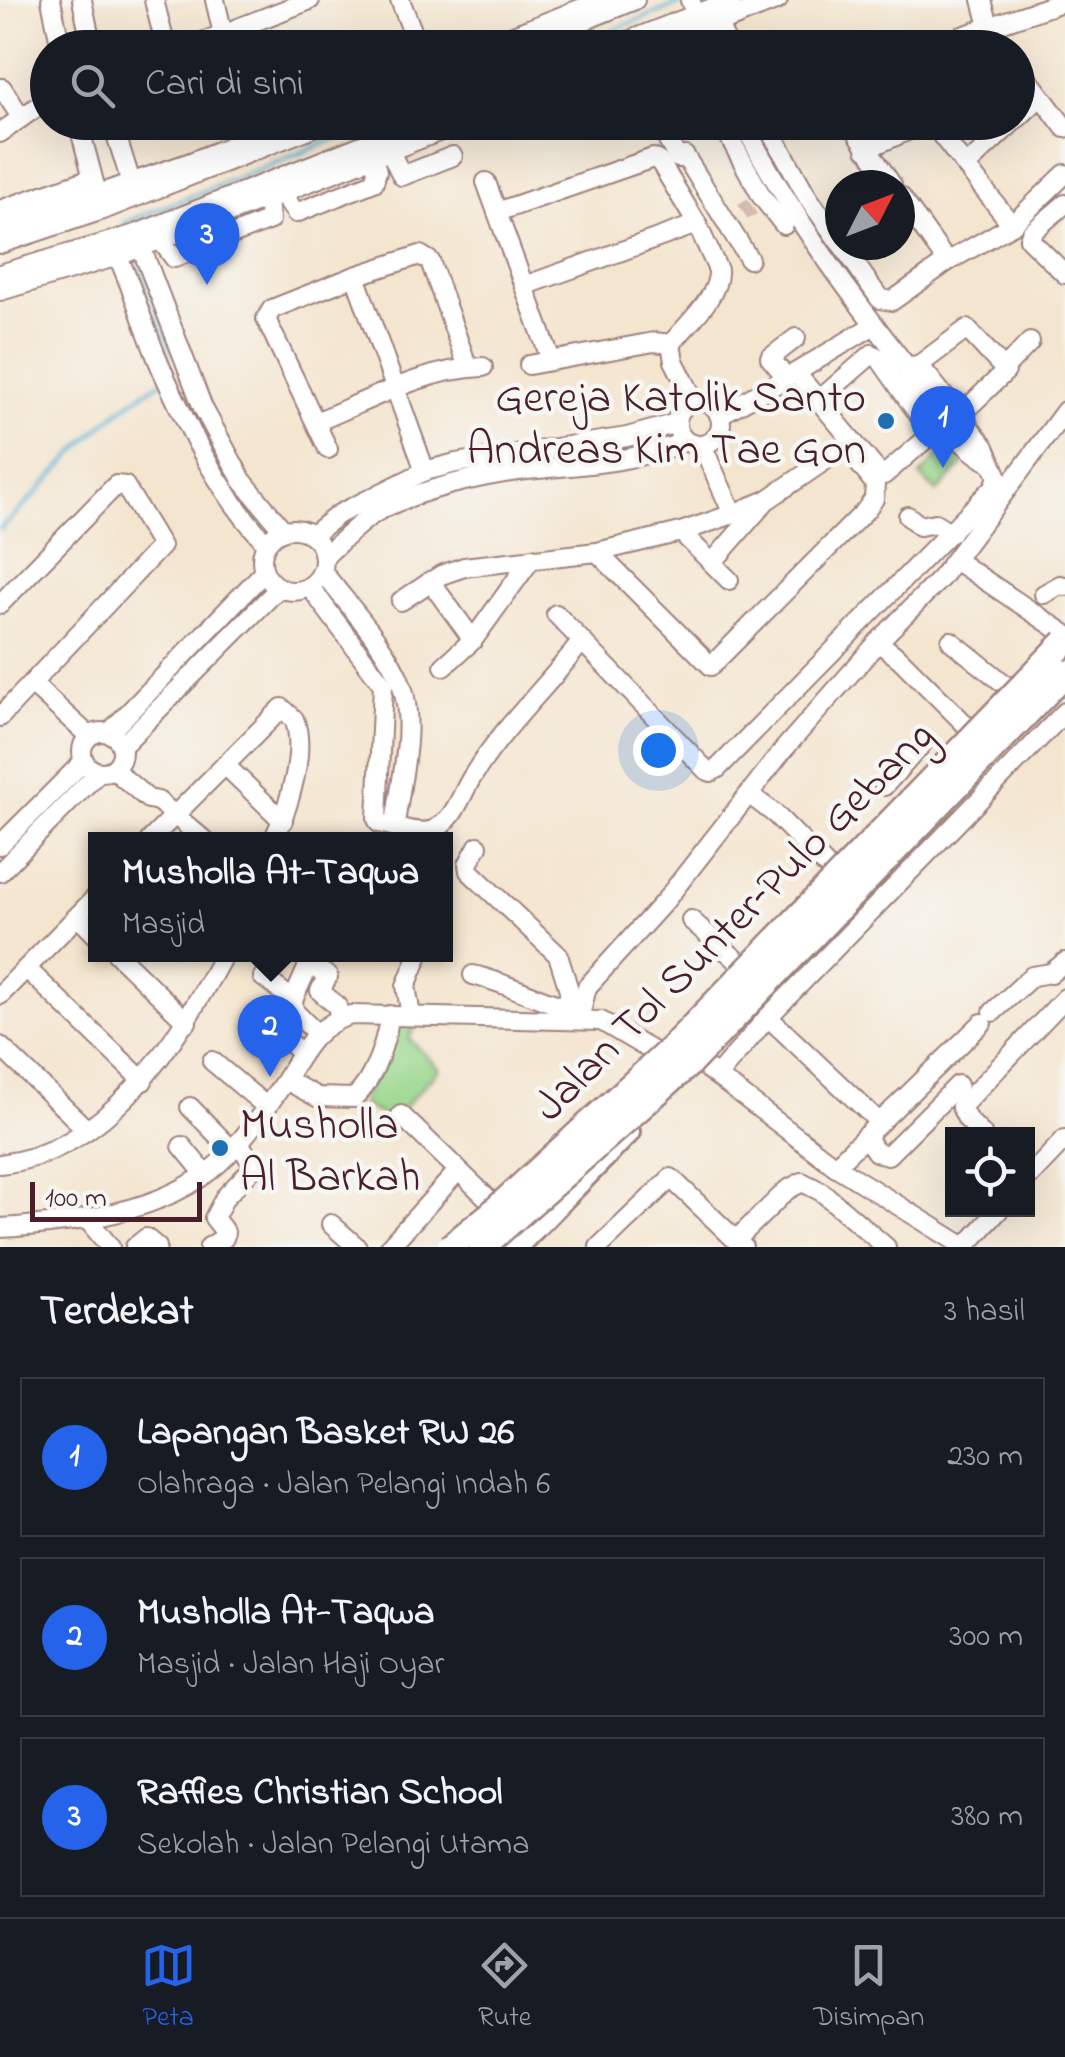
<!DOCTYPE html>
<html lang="id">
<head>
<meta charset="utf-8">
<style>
  :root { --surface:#171b24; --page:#20242c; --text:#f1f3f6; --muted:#9ea1a6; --line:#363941; --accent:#2563eb }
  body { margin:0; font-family:"Indie Flower",sans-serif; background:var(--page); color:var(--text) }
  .controls { position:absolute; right:30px; bottom:30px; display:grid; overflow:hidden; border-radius:0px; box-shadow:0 10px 40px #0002 }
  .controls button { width:90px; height:90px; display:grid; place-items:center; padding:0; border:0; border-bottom:2px solid var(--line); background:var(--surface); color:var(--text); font:50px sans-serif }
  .compass { position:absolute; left:825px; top:170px; width:90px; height:90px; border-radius:50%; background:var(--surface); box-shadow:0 10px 40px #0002; rotate:48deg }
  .scale { position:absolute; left:30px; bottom:25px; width:172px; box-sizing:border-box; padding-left:10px; border:5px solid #4a1f2b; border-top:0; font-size:28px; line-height:35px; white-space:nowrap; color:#4a1f2b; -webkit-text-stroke:8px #f6f6f2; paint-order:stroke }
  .you { position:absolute; left:658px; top:750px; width:35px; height:35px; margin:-25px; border:8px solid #fff; border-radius:50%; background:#1a73e8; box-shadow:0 0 0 15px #1a73e833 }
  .badge { display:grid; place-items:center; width:65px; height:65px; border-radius:50%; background:var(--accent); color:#fff; font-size:32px; font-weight:700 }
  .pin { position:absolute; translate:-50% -82px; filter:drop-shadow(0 2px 5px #0008) }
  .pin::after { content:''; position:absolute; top:52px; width:35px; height:30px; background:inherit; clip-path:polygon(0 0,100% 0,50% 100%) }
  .popup { position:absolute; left:88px; top:832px; width:365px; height:130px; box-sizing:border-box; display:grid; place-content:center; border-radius:0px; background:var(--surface); filter:drop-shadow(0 2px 8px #0005); font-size:32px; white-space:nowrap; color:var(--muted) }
  .popup b { font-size:38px; color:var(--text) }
  .popup::after { content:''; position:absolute; left:50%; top:100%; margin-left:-20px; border:20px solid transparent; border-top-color:var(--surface) }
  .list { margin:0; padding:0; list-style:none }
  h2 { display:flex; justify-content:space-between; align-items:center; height:130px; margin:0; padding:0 40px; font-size:42px }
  h2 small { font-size:32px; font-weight:400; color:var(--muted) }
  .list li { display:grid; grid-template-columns:65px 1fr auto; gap:30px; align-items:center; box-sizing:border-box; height:160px; margin:0 20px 20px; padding:0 20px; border:2px solid var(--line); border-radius:0px }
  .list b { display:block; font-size:38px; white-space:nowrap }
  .list p { margin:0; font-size:32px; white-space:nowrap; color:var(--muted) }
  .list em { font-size:32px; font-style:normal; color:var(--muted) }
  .icon { flex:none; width:55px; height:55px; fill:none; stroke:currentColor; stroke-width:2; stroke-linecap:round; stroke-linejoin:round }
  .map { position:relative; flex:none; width:1065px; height:1247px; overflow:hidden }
  .search { position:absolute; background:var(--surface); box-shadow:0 10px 40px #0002; left:30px; right:30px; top:30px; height:110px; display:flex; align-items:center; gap:25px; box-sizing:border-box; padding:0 35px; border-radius:55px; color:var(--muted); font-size:38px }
  .sheet { height:670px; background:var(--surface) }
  nav { display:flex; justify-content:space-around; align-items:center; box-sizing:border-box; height:140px; border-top:2px solid var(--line); background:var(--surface); font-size:28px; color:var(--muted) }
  nav a { display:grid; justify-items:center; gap:5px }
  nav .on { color:var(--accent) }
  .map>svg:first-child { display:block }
  .green { fill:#99d78c; stroke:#727b5c; stroke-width:2.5 }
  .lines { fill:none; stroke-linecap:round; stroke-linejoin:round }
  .stream { stroke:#58b4d6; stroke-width:4 }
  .minor-tunnel { stroke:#d2bdae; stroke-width:18; stroke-dasharray:18 9; stroke-linecap:butt }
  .minor-casing { stroke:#9f827d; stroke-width:22 }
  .major-casing { stroke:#9f827d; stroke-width:28 }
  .minor { stroke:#fff; stroke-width:18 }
  .major { stroke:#fff; stroke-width:22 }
  .highway-bridge-casing { stroke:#9f827d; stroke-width:30; stroke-linecap:butt }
  .highway-bridge { stroke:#fff; stroke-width:25 }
  .poi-dot { fill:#1f6fb2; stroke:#f6f6f2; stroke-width:4 }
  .labels { text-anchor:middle; stroke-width:9; stroke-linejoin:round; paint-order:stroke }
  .poi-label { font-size:45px; fill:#4a1f2b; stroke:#f6f6f2; text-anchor:end }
  .street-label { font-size:45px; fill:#4a1f2b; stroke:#f6f6f2 }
</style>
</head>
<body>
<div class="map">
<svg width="1065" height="1247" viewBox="0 0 1065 1247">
  <rect width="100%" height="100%" fill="#f6f6f2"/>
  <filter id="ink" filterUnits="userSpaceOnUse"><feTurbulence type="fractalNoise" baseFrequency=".01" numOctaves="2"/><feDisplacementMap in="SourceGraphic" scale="20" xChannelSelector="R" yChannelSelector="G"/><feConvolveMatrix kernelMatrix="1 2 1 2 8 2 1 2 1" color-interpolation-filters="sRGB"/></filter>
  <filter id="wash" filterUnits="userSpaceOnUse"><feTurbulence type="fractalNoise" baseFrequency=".0048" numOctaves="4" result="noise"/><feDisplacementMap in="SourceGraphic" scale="40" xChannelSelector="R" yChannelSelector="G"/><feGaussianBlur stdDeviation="2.25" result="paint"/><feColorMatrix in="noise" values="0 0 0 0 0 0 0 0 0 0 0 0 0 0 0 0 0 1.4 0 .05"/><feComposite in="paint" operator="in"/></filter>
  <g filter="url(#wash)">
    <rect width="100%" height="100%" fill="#f4e5cf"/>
    <!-- green -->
    <g class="green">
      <polygon points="949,445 966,461 937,492 920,476"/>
      <polygon points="390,1022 415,1026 409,1039 439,1069 391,1121 362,1104"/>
    </g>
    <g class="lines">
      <!-- stream -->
      <g class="stream">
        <polyline points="568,48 684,2"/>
        <polyline points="128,233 124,223 378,122"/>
        <polyline points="139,265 173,354"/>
        <polyline points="199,419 229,473"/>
        <path d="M0,529C55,480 96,417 162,382"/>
        <polyline points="334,604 376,654"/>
      </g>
    </g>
  </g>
  <g filter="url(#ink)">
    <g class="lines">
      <!-- minor-tunnel -->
      <polyline class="minor-tunnel" points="743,212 752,206"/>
      <!-- minor casing -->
      <g class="minor-casing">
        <g id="minor">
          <polyline points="51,0 61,48"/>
          <polyline points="82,0 92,48"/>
          <polyline points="154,0 166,48"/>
          <polyline points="215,0 223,34"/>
          <polyline points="400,0 419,48"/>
          <polyline points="690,0 709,48"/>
          <polyline points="982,0 989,26 1005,48"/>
          <polyline points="712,12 729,48"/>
          <polyline points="187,48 310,0"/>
          <polyline points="480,48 603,0"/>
          <polyline points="516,48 635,0"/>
          <polyline points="610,48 733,0"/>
          <polyline points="657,48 778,0"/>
          <polyline points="927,48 1065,1"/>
          <polyline points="1018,66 1065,128"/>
          <polyline points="2,88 21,117"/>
          <polyline points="1018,118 1040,97"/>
          <polyline points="78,122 95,186"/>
          <polyline points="112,122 131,182"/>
          <polyline points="657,122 678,158 685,156 749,259"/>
          <polyline points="721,122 762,197 784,225"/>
          <path d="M743,122C787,210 848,292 908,368"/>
          <polyline points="766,122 807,196 840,243"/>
          <polyline points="850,122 892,185"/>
          <polyline points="931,122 1012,225"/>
          <polyline points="0,133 48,99"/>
          <polyline points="866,149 928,122"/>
          <polyline points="390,151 402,176 453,156"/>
          <polyline points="966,166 1013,122"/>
          <polyline points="486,182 551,360"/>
          <polyline points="281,193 296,213 374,182 377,171 373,157"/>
          <polyline points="900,196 947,262"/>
          <polyline points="1065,204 1031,233 1029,239 1065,274"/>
          <polyline points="0,210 92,178"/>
          <path d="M497,212L653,158L660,162L697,224L718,270C720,296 687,324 671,344L654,342L529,365"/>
          <polyline points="0,228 188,163 290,122"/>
          <polyline points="138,239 203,408 242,480 283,530"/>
          <polyline points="160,239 174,258 270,220 268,198"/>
          <polyline points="0,244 103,210 327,122"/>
          <polyline points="842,245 880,299 892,301 947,262 1012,225 1065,174"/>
          <path d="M113,246C133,286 144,329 162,370C190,432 219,493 266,543"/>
          <polyline points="0,274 136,234 420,122"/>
          <polyline points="355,276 425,471"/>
          <polyline points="524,286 697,224"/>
          <polyline points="0,291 118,256 464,122"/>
          <polyline points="796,338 770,358 787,378 874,325"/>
          <polyline points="671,344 674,361 695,402"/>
          <polyline points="1005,368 1030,342"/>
          <polyline points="796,373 879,473 884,475 932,434 879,358 872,354 819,400"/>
          <circle cx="699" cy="423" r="22"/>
          <polyline points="719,415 787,378"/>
          <path d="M316,422C370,400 424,369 483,367"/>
          <path d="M950,425L1006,371L967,329L919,365L911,366L908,374C932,403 957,447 991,463"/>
          <polyline points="702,445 733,514"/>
          <polyline points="328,449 266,319 272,309 355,276 420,255 430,261 468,368"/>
          <polyline points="908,516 920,526 935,523 951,533"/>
          <circle cx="293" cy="560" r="31"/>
          <polyline points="681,532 729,580"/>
          <polyline points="312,535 339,514 425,471 456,463 627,437 677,423"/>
          <path d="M324,557C342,541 362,519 384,508C421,490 478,476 518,471C573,465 634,464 685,441"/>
          <polyline points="955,560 1065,634"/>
          <polyline points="712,563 764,503"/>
          <path d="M322,571C347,604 389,648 402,686C416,729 400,782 395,825"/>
          <polyline points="430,581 473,640"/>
          <path d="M310,587L383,685L377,819L379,823C394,825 418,836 433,830C456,820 461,793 474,774C504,726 548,686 582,641"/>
          <polyline points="1044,594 1060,585 1065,586"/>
          <polyline points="401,601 441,575 464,567 597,552 681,532 733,514 767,500 839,451 850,452 875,484 874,499 865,511 711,666 597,552"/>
          <polyline points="0,604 116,485 125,486 161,546 0,717"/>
          <polyline points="556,614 706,770 711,772 717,769 994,487 998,477 985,447 919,365"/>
          <polyline points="951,641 1022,698"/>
          <polyline points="878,642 900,659 982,741"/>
          <polyline points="444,666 473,640 532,558"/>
          <polyline points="32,684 89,736"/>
          <circle cx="102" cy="752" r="20"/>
          <polyline points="109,733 264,572"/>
          <polyline points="122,746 279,588"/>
          <polyline points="225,765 283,821"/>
          <polyline points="113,769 148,799 158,801 204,840"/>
          <polyline points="884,786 922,744"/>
          <polyline points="749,794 775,814 846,886"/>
          <path d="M150,840L282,708L294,719C307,751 288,810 273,840"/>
          <polyline points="0,845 84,761"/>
          <polyline points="478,846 468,864 469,871 558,955 569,990 569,1019"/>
          <polyline points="0,872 99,772"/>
          <polyline points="78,917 95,934"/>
          <polyline points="691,920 755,976"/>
          <polyline points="117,954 187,1022"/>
          <polyline points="307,963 328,976 320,991 337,1006 340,1018"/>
          <polyline points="27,969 143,1081"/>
          <path d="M473,975C507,983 536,999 569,1008"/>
          <polyline points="263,977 293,1000 294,1011 317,1034"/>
          <polyline points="0,995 95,898"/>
          <polyline points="293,1000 313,955"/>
          <polyline points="993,1012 1032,976 1051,973 1065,962"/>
          <polyline points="411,1016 406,986 419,954"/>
          <polyline points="768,1017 879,1122"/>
          <polyline points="579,1020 587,987 665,901 784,749 878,642 941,578 1065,411"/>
          <polyline points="268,1024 300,1052"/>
          <polyline points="0,1046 87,1130"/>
          <polyline points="212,1061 267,1107"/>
          <polyline points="697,1061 835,1166 965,1247"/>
          <polyline points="717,1076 768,1017 1065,712"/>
          <path d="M286,1080L317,1097L354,1098C376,1078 385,1043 390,1015"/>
          <polyline points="190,1107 232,1150"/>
          <polyline points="401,1115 505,1215"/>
          <polyline points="982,1134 967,1119 961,1107 1065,998"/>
          <polyline points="865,1136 876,1152 888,1155 958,1085"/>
          <polyline points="182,1146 205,1174"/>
          <path d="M0,1164C109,1152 177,1041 224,954"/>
          <polyline points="835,1166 982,1023"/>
          <polyline points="1028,1178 1065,1139"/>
          <polyline points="88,1220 110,1247"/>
          <polyline points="331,1224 357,1247"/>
          <path d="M0,1228C70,1224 165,1213 219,1163C243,1141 264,1112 282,1085C302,1055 312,1026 351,1015L601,1021L669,1061"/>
          <polyline points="736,1240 787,1190 802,1182 822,1192 886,1247"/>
          <polyline points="135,1247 146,1238 157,1247"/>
          <polyline points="209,1247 224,1238 225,1232 214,1218 225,1197 250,1171 252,1164 239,1142"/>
          <polyline points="389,1247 457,1172"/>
          <polyline points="599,1247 671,1178 743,1247"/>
          <polyline points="965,1247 999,1210"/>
        </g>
      </g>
      <!-- major casing -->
      <g class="major-casing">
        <polyline id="major" points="515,1247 628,1132"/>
      </g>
      <!-- minor -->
      <use href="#minor" class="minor"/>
      <!-- major -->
      <use href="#major" class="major"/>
      <!-- highway-bridge casing -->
      <g class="highway-bridge-casing">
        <g id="highway-bridge">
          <polyline points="450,1247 490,1215 671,1049 1065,642"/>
          <polyline points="482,1247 690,1063 1065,673"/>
        </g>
      </g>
      <!-- highway-bridge -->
      <use href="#highway-bridge" class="highway-bridge"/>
    </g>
  </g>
  <!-- markers -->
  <g class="poi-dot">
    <circle cx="886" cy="421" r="10"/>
    <circle cx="220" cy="1148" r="10"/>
  </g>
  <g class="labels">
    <!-- poi labels -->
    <g class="poi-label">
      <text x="866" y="411">Gereja Katolik Santo<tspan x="866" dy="52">Andreas Kim Tae Gon</tspan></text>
      <text x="240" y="1138" text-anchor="start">Musholla<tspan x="240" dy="52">Al Barkah</tspan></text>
    </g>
    <!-- street labels -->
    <g class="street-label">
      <text transform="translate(732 919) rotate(-45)" y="16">Jalan Tol Sunter–Pulo Gebang</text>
    </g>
  </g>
</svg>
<div class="controls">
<button><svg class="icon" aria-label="locate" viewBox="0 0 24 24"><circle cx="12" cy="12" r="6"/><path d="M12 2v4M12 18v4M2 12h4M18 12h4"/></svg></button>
</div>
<svg class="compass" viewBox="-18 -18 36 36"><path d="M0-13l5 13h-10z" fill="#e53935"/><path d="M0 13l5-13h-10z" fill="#9ea1a6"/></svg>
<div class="scale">100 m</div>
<div class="you"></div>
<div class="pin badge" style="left:943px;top:468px">1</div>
<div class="pin badge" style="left:270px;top:1077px">2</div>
<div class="popup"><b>Musholla At-Taqwa</b>Masjid</div>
<div class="pin badge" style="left:207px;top:285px">3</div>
<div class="search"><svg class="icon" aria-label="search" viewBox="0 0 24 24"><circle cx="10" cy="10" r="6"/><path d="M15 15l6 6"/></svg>Cari di sini</div>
</div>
<section class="sheet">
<h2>Terdekat<small>3 hasil</small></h2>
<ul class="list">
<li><span class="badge">1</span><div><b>Lapangan Basket RW 26</b><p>Olahraga · Jalan Pelangi Indah 6</p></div><em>230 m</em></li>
<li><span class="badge">2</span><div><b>Musholla At-Taqwa</b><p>Masjid · Jalan Haji Oyar</p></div><em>300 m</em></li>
<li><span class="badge">3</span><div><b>Raffles Christian School</b><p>Sekolah · Jalan Pelangi Utama</p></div><em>380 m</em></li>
</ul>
</section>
<nav>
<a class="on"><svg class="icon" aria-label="map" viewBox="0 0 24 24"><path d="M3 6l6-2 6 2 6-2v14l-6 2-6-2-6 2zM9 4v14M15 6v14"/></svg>Peta</a>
<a><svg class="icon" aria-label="directions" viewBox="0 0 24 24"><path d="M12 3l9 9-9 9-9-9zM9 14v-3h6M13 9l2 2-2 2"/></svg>Rute</a>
<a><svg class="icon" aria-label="saved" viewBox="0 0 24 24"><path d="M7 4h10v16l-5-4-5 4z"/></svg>Disimpan</a>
</nav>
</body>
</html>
